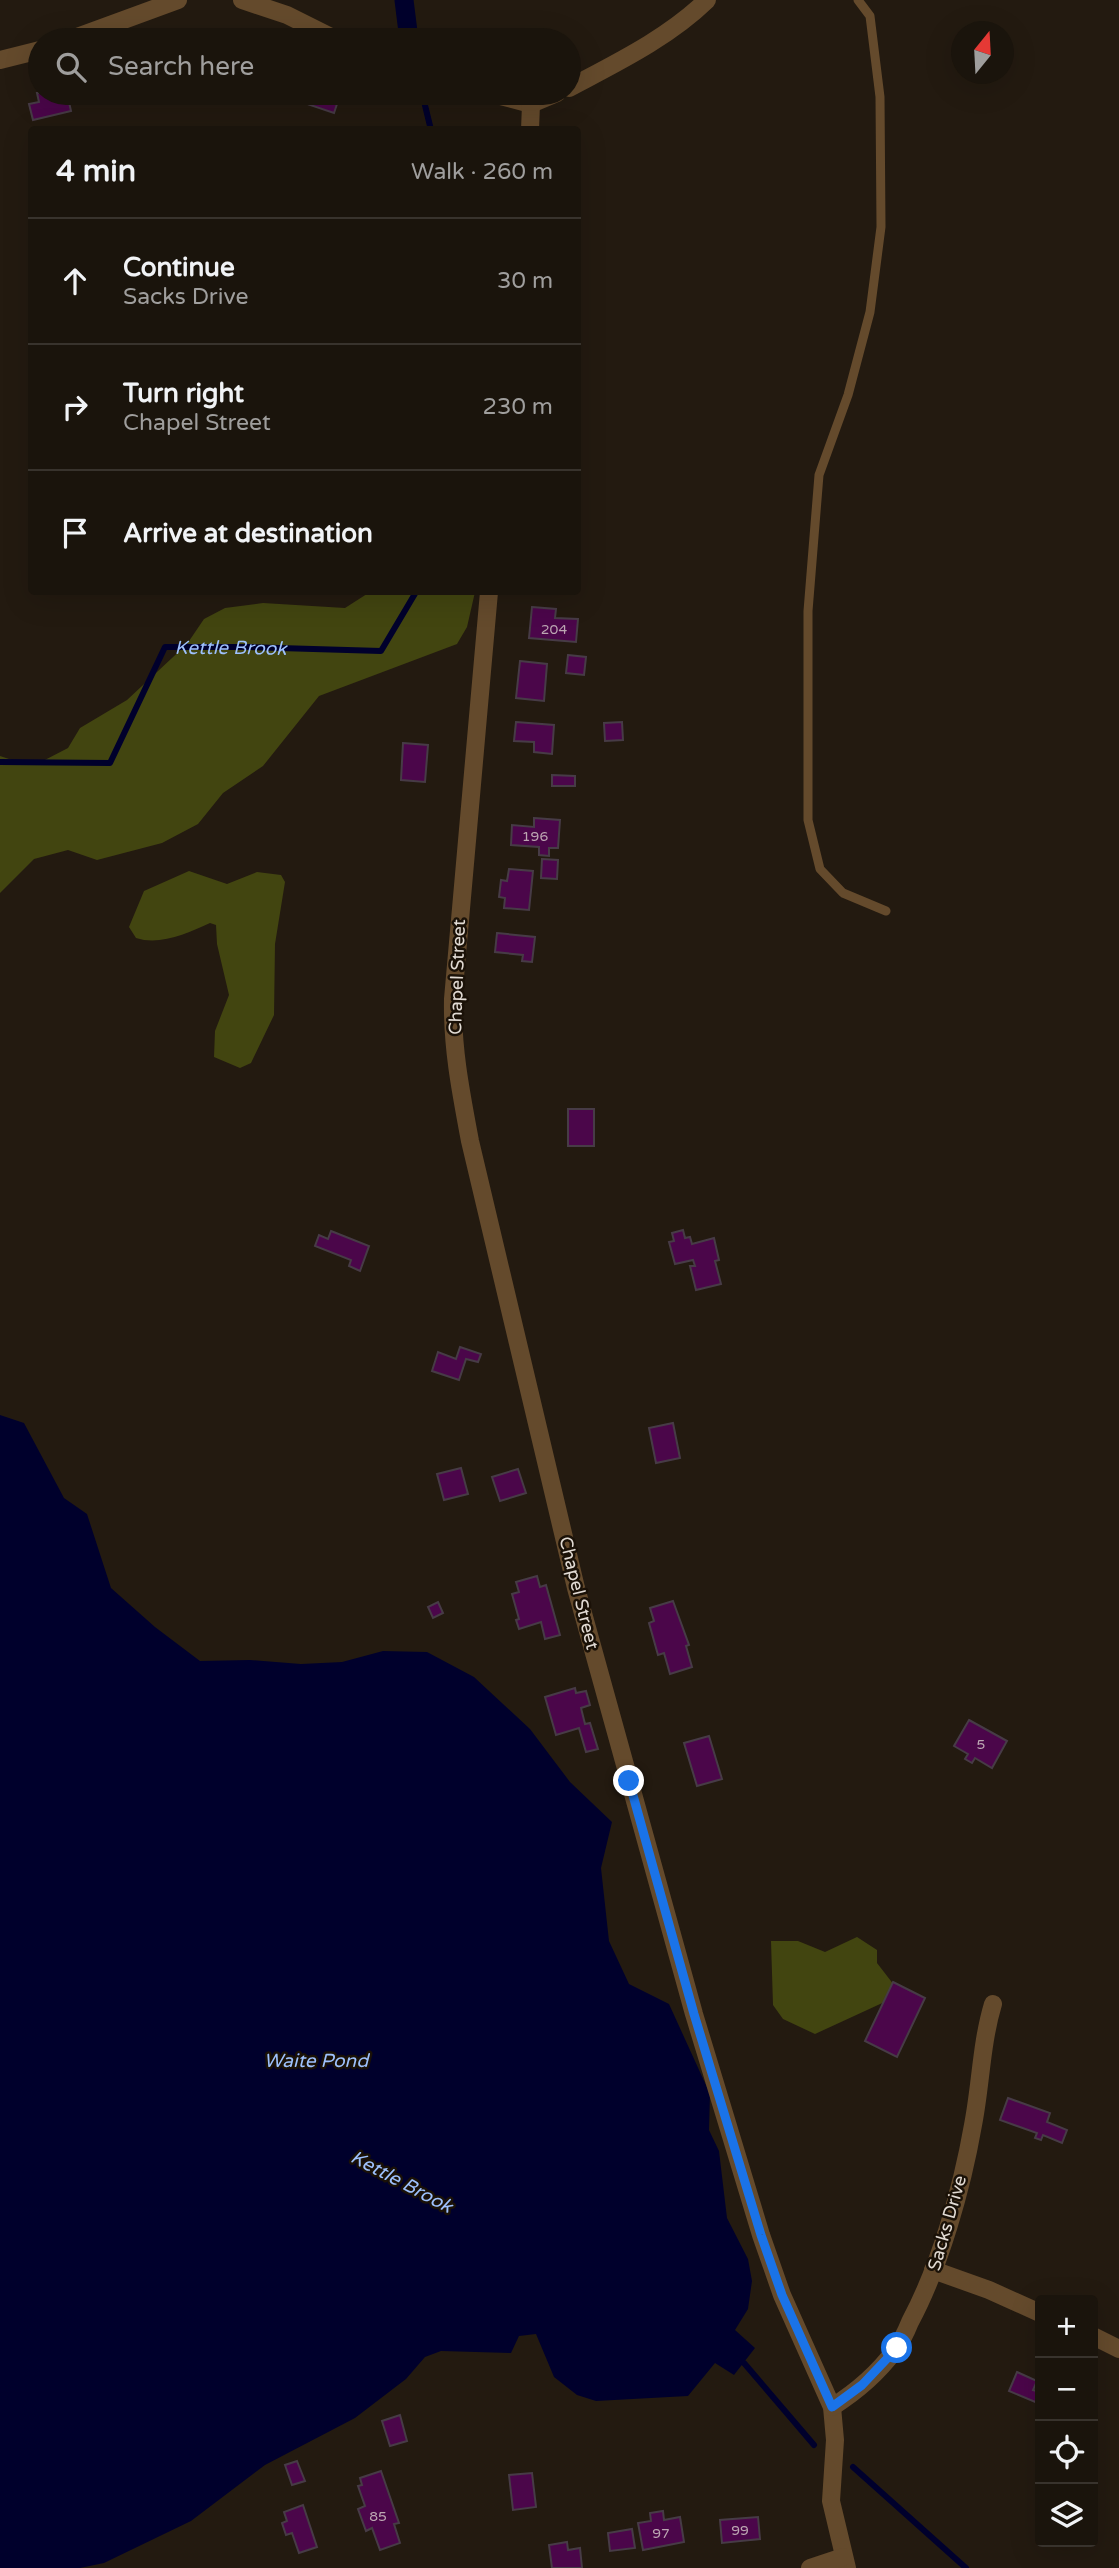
<!DOCTYPE html>
<html lang="en">
<head>
<meta charset="utf-8">
<style>
  :root { --surface:#1a140c; --page:#27211a; --text:#f1f3f6; --muted:#9f9e9d; --line:#38332d }
  body { margin:0; font-family:"Varela Round",sans-serif; background:var(--page); color:var(--text) }
  .controls { position:absolute; right:21px; bottom:21px; display:grid; overflow:hidden; border-radius:7px; box-shadow:0 7px 28px #0002 }
  .controls button { width:63px; height:63px; display:grid; place-items:center; padding:0; border:0; border-bottom:2px solid var(--line); background:var(--surface); color:var(--text); font:35px sans-serif }
  .compass { position:absolute; left:951px; top:21px; width:63px; height:63px; border-radius:50%; background:var(--surface); box-shadow:0 7px 28px #0002; rotate:18deg }
  .stop { position:absolute; width:21px; height:21px; margin:-16px; border:5px solid #1a73e8; border-radius:50%; background:#fff }
  .stop.end { background:#1a73e8; border-color:#fff; box-shadow:0 2px 7px #0008 }
  .list { margin:0; padding:0; list-style:none }
  h2 { display:flex; justify-content:space-between; align-items:center; height:91px; margin:0; padding:0 28px; font-size:30px }
  h2 small { font-size:23px; font-weight:400; color:var(--muted) }
  .list li { display:grid; grid-template-columns:46px 1fr auto; gap:21px; align-items:center; box-sizing:border-box; height:126px; padding:0 28px; border-top:2px solid var(--line) }
  .list b { display:block; font-size:26px; white-space:nowrap }
  .list p { margin:0; font-size:23px; white-space:nowrap; color:var(--muted) }
  .list em { font-size:23px; font-style:normal; color:var(--muted) }
  .icon { flex:none; width:38px; height:38px; fill:none; stroke:currentColor; stroke-width:2; stroke-linecap:round; stroke-linejoin:round }
  .map { position:relative; flex:none; width:1119px; height:2568px; overflow:hidden }
  .search { position:absolute; background:var(--surface); box-shadow:0 7px 28px #0002; left:28px; top:28px; width:553px; height:77px; display:flex; align-items:center; gap:18px; box-sizing:border-box; padding:0 24px; border-radius:38px; color:var(--muted); font-size:26px }
  .panel { position:absolute; background:var(--surface); box-shadow:0 7px 28px #0002; left:28px; top:126px; width:553px; height:469px; border-radius:7px }
  .map>svg:first-child { display:block }
  .green { fill:#424510 }
  .water { fill:#00002c }
  .lines { fill:none; stroke-linecap:round; stroke-linejoin:round }
  .stream { stroke:#00002c; stroke-width:6 }
  .canal { stroke:#00002c; stroke-width:19 }
  .building { fill:#4b064a; stroke:#473b46; stroke-width:2 }
  .service { stroke:#644a2c; stroke-width:9 }
  .minor { stroke:#644a2c; stroke-width:18 }
  .route { stroke:#1a73e8; stroke-width:9 }
  .labels { text-anchor:middle; stroke-width:5; stroke-linejoin:round; paint-order:stroke }
  .number-label { font-size:14px; fill:#bca6b2 }
  .street-label { font-size:18px; fill:#e2dbd4; stroke:#1a1107 }
  .water-label { font-size:19px; font-style:italic; fill:#9ec1fd; stroke:#1a1107 }
</style>
</head>
<body>
<div class="map">
<svg width="1119" height="2568" viewBox="0 0 1119 2568">
  <rect width="100%" height="100%" fill="#231a10"/>
  <!-- green -->
  <g class="green">
    <polygon points="370,592 475,592 467,627 457,644 319,696 263,766 223,793 198,824 162,843 97,860 68,850 34,859 0,893 0,756 27,765 39,763 68,748 80,728 127,700 187,644 204,619 225,608 263,603 345,608"/>
    <path d="M189,871L227,884L257,872L281,875L285,882L275,944L274,1015L251,1063L240,1068L214,1057L215,1031L229,995L217,944L216,925L210,923C188,933 160,946 136,938L129,927L144,891Z"/>
    <polygon points="857,1937 877,1950 877,1963 894,1985 891,1999 815,2034 783,2019 773,2005 771,1941 798,1941 825,1952"/>
  </g>
  <!-- water -->
  <polygon class="water" points="0,1415 24,1423 64,1498 87,1514 111,1588 155,1627 200,1661 250,1660 301,1664 342,1662 383,1651 427,1652 474,1677 530,1729 570,1782 612,1822 601,1868 609,1941 629,1984 669,2004 710,2094 709,2130 719,2151 727,2218 748,2259 752,2281 748,2309 735,2330 755,2348 734,2375 715,2363 688,2396 596,2401 577,2395 554,2377 536,2334 519,2336 511,2353 441,2351 425,2357 406,2379 355,2418 265,2465 191,2521 104,2563 80,2568 0,2568"/>
  <g class="lines">
    <!-- stream -->
    <g class="stream">
      <polyline points="422,93 431,130"/>
      <path id="s1" d="M0,762L110,763L165,647H248L381,651L416,592"/>
      <polyline points="737,2359 744,2363 814,2445"/>
      <polyline points="853,2467 966,2568"/>
    </g>
    <!-- canal -->
    <polyline class="canal" points="404,0 409,40"/>
  </g>
  <!-- building -->
  <g class="building">
    <polygon points="37,93 67,93 71,111 33,120 29,104 39,102"/>
    <polygon points="311,93 334,93 331,102 337,104 334,113 307,104"/>
    <polygon points="532,607 556,609 555,618 578,619 576,642 529,638"/>
    <polygon points="568,655 586,657 584,675 566,673"/>
    <polygon points="520,661 547,664 544,701 516,698"/>
    <polygon points="516,722 554,725 552,754 534,752 534,742 514,741"/>
    <polygon points="622,722 623,740 605,741 604,723"/>
    <polygon points="403,743 428,745 425,782 401,780"/>
    <polygon points="552,775 575,776 575,786 552,786"/>
    <polygon points="534,818 560,820 558,848 549,848 549,856 539,855 539,847 511,845 512,825 534,827"/>
    <polygon points="542,859 558,860 557,879 541,878"/>
    <polygon points="509,869 533,871 529,910 504,908 505,898 499,897 501,880 507,881"/>
    <polygon points="497,933 535,937 532,962 522,961 523,955 495,952"/>
    <rect x="568" y="1109" width="26" height="37"/>
    <polygon points="683,1230 685,1238 690,1237 692,1244 714,1238 719,1260 715,1261 721,1284 696,1290 690,1266 695,1266 693,1260 675,1264 669,1242 674,1241 672,1233"/>
    <polygon points="331,1231 369,1246 360,1271 349,1266 351,1260 315,1246 319,1235 328,1239"/>
    <polygon points="460,1347 481,1354 478,1362 466,1359 459,1380 432,1371 438,1352 456,1359"/>
    <polygon points="673,1423 680,1458 656,1463 649,1428"/>
    <polygon points="461,1468 468,1494 444,1500 437,1474"/>
    <polygon points="518,1469 526,1493 500,1501 492,1477"/>
    <polygon points="537,1576 540,1587 546,1585 560,1635 545,1639 541,1622 519,1629 516,1620 519,1619 512,1594 519,1592 516,1582"/>
    <polygon points="673,1601 689,1645 686,1646 692,1667 670,1674 664,1653 658,1655 649,1623 654,1621 650,1608"/>
    <polygon points="438,1602 443,1613 433,1618 428,1607"/>
    <polygon points="575,1688 576,1693 586,1691 590,1705 581,1708 585,1724 590,1723 598,1749 586,1752 579,1728 556,1735 545,1697"/>
    <polygon points="969,1720 1007,1741 992,1768 975,1758 972,1763 965,1759 968,1754 954,1746"/>
    <polygon points="709,1736 722,1779 697,1786 684,1743"/>
    <polygon points="893,1982 925,1998 897,2057 865,2041"/>
    <polygon points="1008,2098 1050,2113 1047,2122 1067,2130 1062,2143 1043,2135 1041,2140 1035,2138 1037,2133 1000,2120"/>
    <polygon points="1017,2372 1037,2381 1033,2390 1040,2392 1040,2404 1009,2391"/>
    <polygon points="400,2415 407,2441 390,2446 382,2421"/>
    <polygon points="297,2461 305,2481 292,2485 285,2465"/>
    <polygon points="381,2471 399,2523 394,2524 400,2543 380,2550 372,2528 366,2531 358,2509 365,2506 358,2486 362,2485 360,2478"/>
    <polygon points="532,2473 536,2507 513,2510 509,2475"/>
    <polygon points="303,2505 317,2547 299,2553 292,2533 286,2535 282,2523 287,2521 284,2512"/>
    <polygon points="663,2511 664,2520 680,2517 684,2542 643,2550 638,2523 651,2521 650,2513"/>
    <polygon points="758,2517 760,2539 722,2543 720,2520"/>
    <polygon points="632,2529 635,2548 610,2551 608,2533"/>
    <polygon points="567,2542 568,2550 580,2548 582,2568 552,2568 549,2545"/>
  </g>
  <g class="lines">
    <!-- service -->
    <polyline class="service" points="858,0 870,16 880,97 881,227 870,312 848,395 819,475 808,611 808,820 820,869 843,893 886,911"/>
    <!-- minor -->
    <g class="minor">
      <polyline points="242,0 287,15 337,40"/>
      <polyline points="69,40 178,0"/>
      <polyline points="0,60 40,50"/>
      <path d="M569,88C616,63 668,38 707,0"/>
      <polyline points="489,93 531,104 557,93"/>
      <polyline points="530,130 531,104"/>
      <path d="M489,592L453,999C452,1048 461,1093 470,1141L576,1588L694,2014L761,2235L782,2295L832,2407L835,2440L831,2501L847,2568"/>
      <polyline points="933,2270 989,2290 1040,2313"/>
      <polyline points="1093,2336 1119,2349"/>
      <path d="M832,2407C856,2392 878,2373 895,2350C901,2342 906,2332 910,2322C940,2266 962,2188 973,2125C981,2084 981,2044 993,2004"/>
      <polyline points="810,2568 843,2557"/>
    </g>
  </g>
  <g class="lines">
    <!-- route -->
    <polyline class="route" points="629,1781 694,2014 761,2235 782,2295 832,2407 862,2385 897,2348"/>
  </g>
  <g class="labels">
    <!-- number labels -->
    <g class="number-label">
      <text x="554" y="634">204</text>
      <text x="535" y="841">196</text>
      <text x="981" y="1749">5</text>
      <text x="378" y="2521">85</text>
      <text x="740" y="2535">99</text>
      <text x="661" y="2538">97</text>
    </g>
    <!-- street labels -->
    <g class="street-label">
      <text transform="translate(457 977) rotate(-88)" y="6">Chapel Street</text>
      <text transform="translate(579 1593) rotate(76)" y="6">Chapel Street</text>
      <text transform="translate(947 2223) rotate(-74)" y="6">Sacks Drive</text>
    </g>
    <!-- water labels -->
    <g class="water-label">
      <text dy="7" stroke="none"><textPath href="#s1" startOffset="304">Kettle Brook</textPath></text>
      <text x="316" y="2067">Waite Pond</text>
      <text transform="translate(402 2181) rotate(28)" y="7">Kettle Brook</text>
    </g>
  </g>
</svg>
<div class="controls">
<button>+</button>
<button>−</button>
<button><svg class="icon" aria-label="locate" viewBox="0 0 24 24"><circle cx="12" cy="12" r="6"/><path d="M12 2v4M12 18v4M2 12h4M18 12h4"/></svg></button>
<button><svg class="icon" aria-label="layers" viewBox="0 0 24 24"><path d="M12 4l9 5-9 5-9-5zM3 14l9 5 9-5"/></svg></button>
</div>
<svg class="compass" viewBox="-18 -18 36 36"><path d="M0-13l5 13h-10z" fill="#e53935"/><path d="M0 13l5-13h-10z" fill="#9f9e9d"/></svg>
<div class="stop" style="left:897px;top:2348px"></div>
<div class="stop end" style="left:629px;top:1781px"></div>
<div class="search"><svg class="icon" aria-label="search" viewBox="0 0 24 24"><circle cx="10" cy="10" r="6"/><path d="M15 15l6 6"/></svg>Search here</div>
<section class="panel">
<h2>4 min<small>Walk · 260 m</small></h2>
<ul class="list">
<li><svg class="icon" aria-label="ahead" viewBox="0 0 24 24"><path d="M12 20V5M6 11l6-6 6 6"/></svg><div><b>Continue</b><p>Sacks Drive</p></div><em>30 m</em></li>
<li><svg class="icon" aria-label="right" viewBox="0 0 24 24"><path d="M7 20v-9h11M14 6l5 5-5 5"/></svg><div><b>Turn right</b><p>Chapel Street</p></div><em>230 m</em></li>
<li><svg class="icon" aria-label="arrive" viewBox="0 0 24 24"><path d="M6 21V4h12l-3 4 3 4H6"/></svg><div><b>Arrive at destination</b></div></li>
</ul>
</section>
</div>
</body>
</html>
